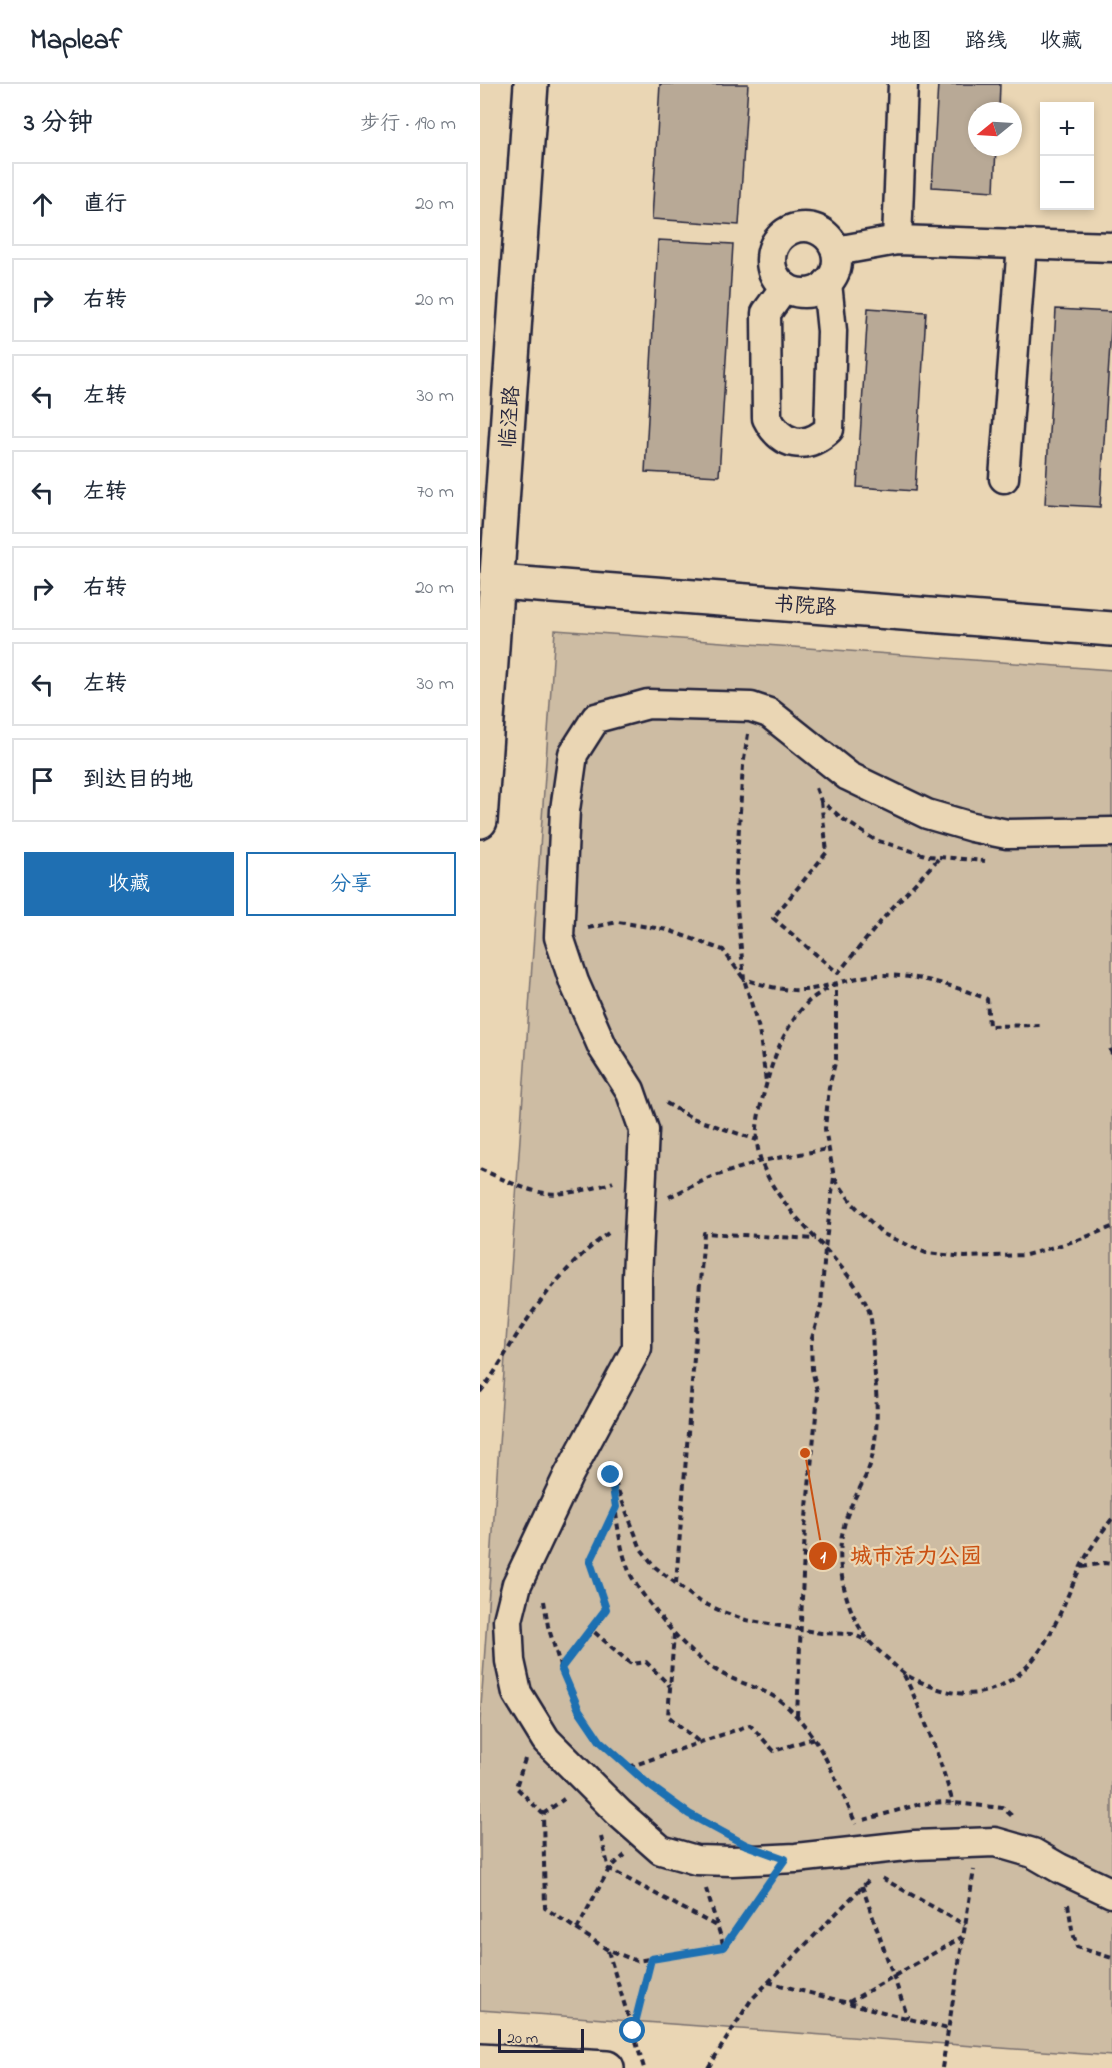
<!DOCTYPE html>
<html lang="zh">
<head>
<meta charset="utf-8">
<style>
  :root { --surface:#fff; --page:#f6f6f7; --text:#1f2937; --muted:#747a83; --line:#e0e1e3; --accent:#1f6fb2 }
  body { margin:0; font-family:"Indie Flower","LXGW WenKai TC",sans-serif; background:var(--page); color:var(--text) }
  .controls { position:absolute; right:18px; top:18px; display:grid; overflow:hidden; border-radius:0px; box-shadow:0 3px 9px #0003 }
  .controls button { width:54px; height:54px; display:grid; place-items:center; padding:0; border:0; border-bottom:2px solid var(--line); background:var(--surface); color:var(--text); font:30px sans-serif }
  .compass { position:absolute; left:488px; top:18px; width:54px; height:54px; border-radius:50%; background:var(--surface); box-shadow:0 3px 9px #0003; rotate:252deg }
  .scale { position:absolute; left:18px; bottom:15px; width:86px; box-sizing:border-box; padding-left:6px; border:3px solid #22223b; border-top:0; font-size:16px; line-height:21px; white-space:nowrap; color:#22223b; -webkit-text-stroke:4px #ead6b4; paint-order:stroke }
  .stop { position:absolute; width:18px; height:18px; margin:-14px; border:4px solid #1f6fb2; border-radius:50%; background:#fff }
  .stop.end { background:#1f6fb2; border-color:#fff; box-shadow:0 2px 6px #0008 }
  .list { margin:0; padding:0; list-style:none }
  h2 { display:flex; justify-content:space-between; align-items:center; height:78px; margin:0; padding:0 24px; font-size:26px }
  h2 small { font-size:20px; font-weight:400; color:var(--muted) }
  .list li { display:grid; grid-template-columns:39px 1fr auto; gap:18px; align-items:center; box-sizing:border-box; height:84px; margin:0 12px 12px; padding:0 12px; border:2px solid var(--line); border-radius:0px }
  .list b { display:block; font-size:22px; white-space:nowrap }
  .list em { font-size:20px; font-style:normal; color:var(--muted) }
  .actions { display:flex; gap:12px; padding:18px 24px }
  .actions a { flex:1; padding:14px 0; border:2px solid var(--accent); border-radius:0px; text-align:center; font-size:21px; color:var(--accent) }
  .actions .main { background:var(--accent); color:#fff }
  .icon { flex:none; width:33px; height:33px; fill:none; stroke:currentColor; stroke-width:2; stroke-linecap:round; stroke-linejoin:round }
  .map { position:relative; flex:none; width:632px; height:1984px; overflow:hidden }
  header { display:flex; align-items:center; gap:36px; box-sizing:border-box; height:84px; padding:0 30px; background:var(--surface); border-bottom:2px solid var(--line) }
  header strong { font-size:28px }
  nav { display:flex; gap:33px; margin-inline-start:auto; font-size:21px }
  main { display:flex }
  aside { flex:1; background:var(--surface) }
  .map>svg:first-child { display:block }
  .green { fill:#cdbca3; stroke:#786f6f; stroke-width:1.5 }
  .building { fill:#b8a996; stroke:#22223b; stroke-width:1.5 }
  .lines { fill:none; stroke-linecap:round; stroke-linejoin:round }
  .street-casing { stroke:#22223b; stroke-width:33 }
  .secondary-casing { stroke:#22223b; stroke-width:38 }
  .path { stroke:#22223b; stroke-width:4; stroke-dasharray:6 4.5; stroke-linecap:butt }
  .street { stroke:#ead6b4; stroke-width:28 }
  .secondary { stroke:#ead6b4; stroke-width:33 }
  .route { stroke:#1f6fb2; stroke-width:8 }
  .labels { text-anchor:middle; stroke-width:4.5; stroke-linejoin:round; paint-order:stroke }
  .street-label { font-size:21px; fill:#22223b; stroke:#ead6b4 }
  .leader { fill:none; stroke:#ca5113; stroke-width:2 }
  .callout-dot { fill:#ca5113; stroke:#ead6b4; stroke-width:2 }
  .mark-label { font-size:18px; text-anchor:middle; font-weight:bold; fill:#fff }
  .callout-label { font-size:22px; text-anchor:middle; font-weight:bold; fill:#ca5113; stroke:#ead6b4; stroke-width:4.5; stroke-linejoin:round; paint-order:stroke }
</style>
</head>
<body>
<header>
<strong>Mapleaf</strong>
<nav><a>地图</a><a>路线</a><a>收藏</a></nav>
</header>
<main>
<aside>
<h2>3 分钟<small>步行 · 190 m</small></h2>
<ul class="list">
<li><svg class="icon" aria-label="ahead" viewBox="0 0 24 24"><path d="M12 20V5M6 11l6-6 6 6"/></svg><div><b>直行</b></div><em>20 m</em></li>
<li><svg class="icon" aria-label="right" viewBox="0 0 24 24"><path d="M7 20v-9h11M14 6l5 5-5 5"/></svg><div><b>右转</b></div><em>20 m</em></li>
<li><svg class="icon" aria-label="left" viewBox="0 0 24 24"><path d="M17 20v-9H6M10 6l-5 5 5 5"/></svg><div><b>左转</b></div><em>30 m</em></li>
<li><svg class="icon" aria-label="left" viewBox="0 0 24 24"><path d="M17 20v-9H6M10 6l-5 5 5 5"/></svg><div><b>左转</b></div><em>70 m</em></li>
<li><svg class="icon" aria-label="right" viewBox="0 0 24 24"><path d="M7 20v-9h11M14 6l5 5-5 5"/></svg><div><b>右转</b></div><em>20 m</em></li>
<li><svg class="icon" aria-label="left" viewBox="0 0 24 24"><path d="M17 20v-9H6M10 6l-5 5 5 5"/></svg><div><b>左转</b></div><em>30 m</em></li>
<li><svg class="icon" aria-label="arrive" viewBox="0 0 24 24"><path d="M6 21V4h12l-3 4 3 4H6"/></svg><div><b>到达目的地</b></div></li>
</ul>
<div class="actions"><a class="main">收藏</a><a>分享</a></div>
</aside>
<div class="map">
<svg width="632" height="1984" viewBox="0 0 632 1984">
  <rect width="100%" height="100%" fill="#ead6b4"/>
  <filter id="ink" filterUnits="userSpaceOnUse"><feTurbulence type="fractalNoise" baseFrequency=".0167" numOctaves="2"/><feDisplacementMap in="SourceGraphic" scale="12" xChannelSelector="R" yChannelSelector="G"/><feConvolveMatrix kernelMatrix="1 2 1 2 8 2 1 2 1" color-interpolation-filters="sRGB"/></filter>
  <g filter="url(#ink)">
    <!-- green -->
    <polygon class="green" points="75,546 632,586 632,1972 0,1926 0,1637"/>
    <!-- building -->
    <g class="building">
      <polygon points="180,0 268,0 259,141 172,135"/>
      <polygon points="458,0 520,0 519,27 497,27 497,63 516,63 514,107 452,103"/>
      <polygon points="178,156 253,160 239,392 165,388"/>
      <polygon points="388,224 446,228 435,407 377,403"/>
      <polygon points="576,225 632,228 620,423 565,420"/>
    </g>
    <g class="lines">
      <!-- street casing -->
      <g class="street-casing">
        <g id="street">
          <circle cx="324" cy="176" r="33"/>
          <polyline points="417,156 423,0"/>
          <polyline points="356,167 417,156 632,163"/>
          <path d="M305,203L286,229L287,334C301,362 326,367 349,345L352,247L347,199"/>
          <polyline points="524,394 542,160"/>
          <polyline points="632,748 527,750 492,743 447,730 368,692 289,629 271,623 168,620 116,634 93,670 85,726 79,853 94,898 123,964 150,1006 164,1046 157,1193 157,1264 88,1392 37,1500 28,1536 30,1577 37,1609 66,1656 139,1729 181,1766 216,1776 252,1777 316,1774 435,1761 515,1758 553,1769 579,1784 632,1809"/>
        </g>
      </g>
      <!-- secondary casing -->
      <g class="secondary-casing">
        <g id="secondary">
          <polyline points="18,498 632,545"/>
          <polyline points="0,737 51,0"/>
          <polyline points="0,1977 127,1984"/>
        </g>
      </g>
      <!-- path -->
      <g class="path">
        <path d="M268,650L263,682L255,804L264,895C286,902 309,909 332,905C354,901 377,892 400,891C437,891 473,901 507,915L509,942L562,941"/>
        <polyline points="336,704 341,717 363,735 395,756 449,772 505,777"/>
        <polyline points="341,717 347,768 293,834 358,889 412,824 460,773"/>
        <polyline points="108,844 138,838 188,846 243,866 264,895 279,945 286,998"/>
        <path d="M356,899C348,905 337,910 329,917C308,938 296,966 288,994C283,1013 275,1037 277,1058C283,1121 363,1167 388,1224C393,1237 392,1254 393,1267C396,1308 401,1341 390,1381C383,1402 369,1420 364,1442C354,1479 365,1526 388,1556C394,1563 401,1569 408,1575C416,1583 423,1590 434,1595C465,1609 490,1617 522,1601C571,1576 582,1515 607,1471C614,1459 623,1446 632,1435"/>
        <polyline points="630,965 632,970"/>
        <polyline points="186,1019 212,1034 277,1056"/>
        <path d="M0,1085C21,1094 43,1106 65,1109C80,1112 119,1104 133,1098"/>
        <polyline points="355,1095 373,1120 403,1150 446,1169 485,1173 546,1171 598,1156 632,1143"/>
        <polyline points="189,1113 229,1094 281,1077 348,1065"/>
        <path d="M0,1308C17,1288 28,1263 43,1242C68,1205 95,1173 131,1147"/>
        <polyline points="127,1378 161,1465 175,1483 217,1516 243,1528 266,1536 341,1549 372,1550 388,1557"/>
        <path d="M132,1398C136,1426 138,1460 149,1487C155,1501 165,1513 174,1525C194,1550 212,1572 239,1588C259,1600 286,1604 304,1620C340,1651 357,1698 376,1740"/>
        <polyline points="602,1483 624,1479 632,1480"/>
        <polyline points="196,1499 224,1149 336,1155"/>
        <polyline points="64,1517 68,1542 81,1584 99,1627 120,1657 169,1701 209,1730 241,1747"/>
        <polyline points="112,1546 126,1525 110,1478 135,1425"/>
        <polyline points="194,1550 188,1632 219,1658"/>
        <polyline points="81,1584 112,1546 151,1580 166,1578 190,1602"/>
        <path d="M424,1591C444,1631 460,1675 473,1719"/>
        <polyline points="317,1632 325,1444 338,1311 332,1285 331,1258 341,1222 345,1165 354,1093 345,1045 349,1003 356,975 356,900"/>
        <polyline points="45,1675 36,1703 63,1730 65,1824 128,1866 157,1877 244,1863 284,1805"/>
        <polyline points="149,1683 270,1641 294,1667 334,1654"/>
        <polyline points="63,1730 84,1715"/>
        <polyline points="384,1736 440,1720 464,1718 523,1724 533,1733"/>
        <polyline points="121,1753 129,1785 238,1843"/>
        <polyline points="402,1794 485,1841"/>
        <polyline points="382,1802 428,1934"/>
        <polyline points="226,1805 244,1863"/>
        <polyline points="588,1820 592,1845 597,1863 632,1874"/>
        <polyline points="97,1845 129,1785 145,1771"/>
        <polyline points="128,1867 164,1984"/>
        <polyline points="288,1898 468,1945"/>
        <polyline points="369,1918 482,1853"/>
        <polyline points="153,1947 171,1875"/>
        <polyline points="228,1984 271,1916 389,1796"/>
        <polyline points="462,1984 494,1786"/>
      </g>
      <!-- street -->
      <use href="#street" class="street"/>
      <!-- secondary -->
      <use href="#secondary" class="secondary"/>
    </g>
  </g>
  <g class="lines" filter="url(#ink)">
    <!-- route -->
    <polyline class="route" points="131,1391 136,1423 110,1478 126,1525 81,1584 99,1626 120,1657 169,1701 209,1730 266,1761 305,1775 244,1863 171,1875 153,1947"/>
  </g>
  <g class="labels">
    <!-- street labels -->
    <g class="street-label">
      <text transform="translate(29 333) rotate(-86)" y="7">临泾路</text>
      <text transform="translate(325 521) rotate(4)" y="7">书院路</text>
    </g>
  </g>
  <!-- callouts -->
  <path class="leader" d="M325 1369L343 1472"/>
  <g class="callout-dot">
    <circle cx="325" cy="1369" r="6"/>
    <circle cx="343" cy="1472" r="15"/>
  </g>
  <g class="mark-label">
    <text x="343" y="1478">1</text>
  </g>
  <g class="callout-label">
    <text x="436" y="1479">城市活力公园</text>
  </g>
</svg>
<div class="controls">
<button>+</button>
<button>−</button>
</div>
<svg class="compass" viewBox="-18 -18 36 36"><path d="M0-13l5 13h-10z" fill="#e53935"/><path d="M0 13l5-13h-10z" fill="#747a83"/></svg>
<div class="scale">20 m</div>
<div class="stop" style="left:153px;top:1947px"></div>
<div class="stop end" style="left:131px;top:1391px"></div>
</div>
</main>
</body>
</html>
